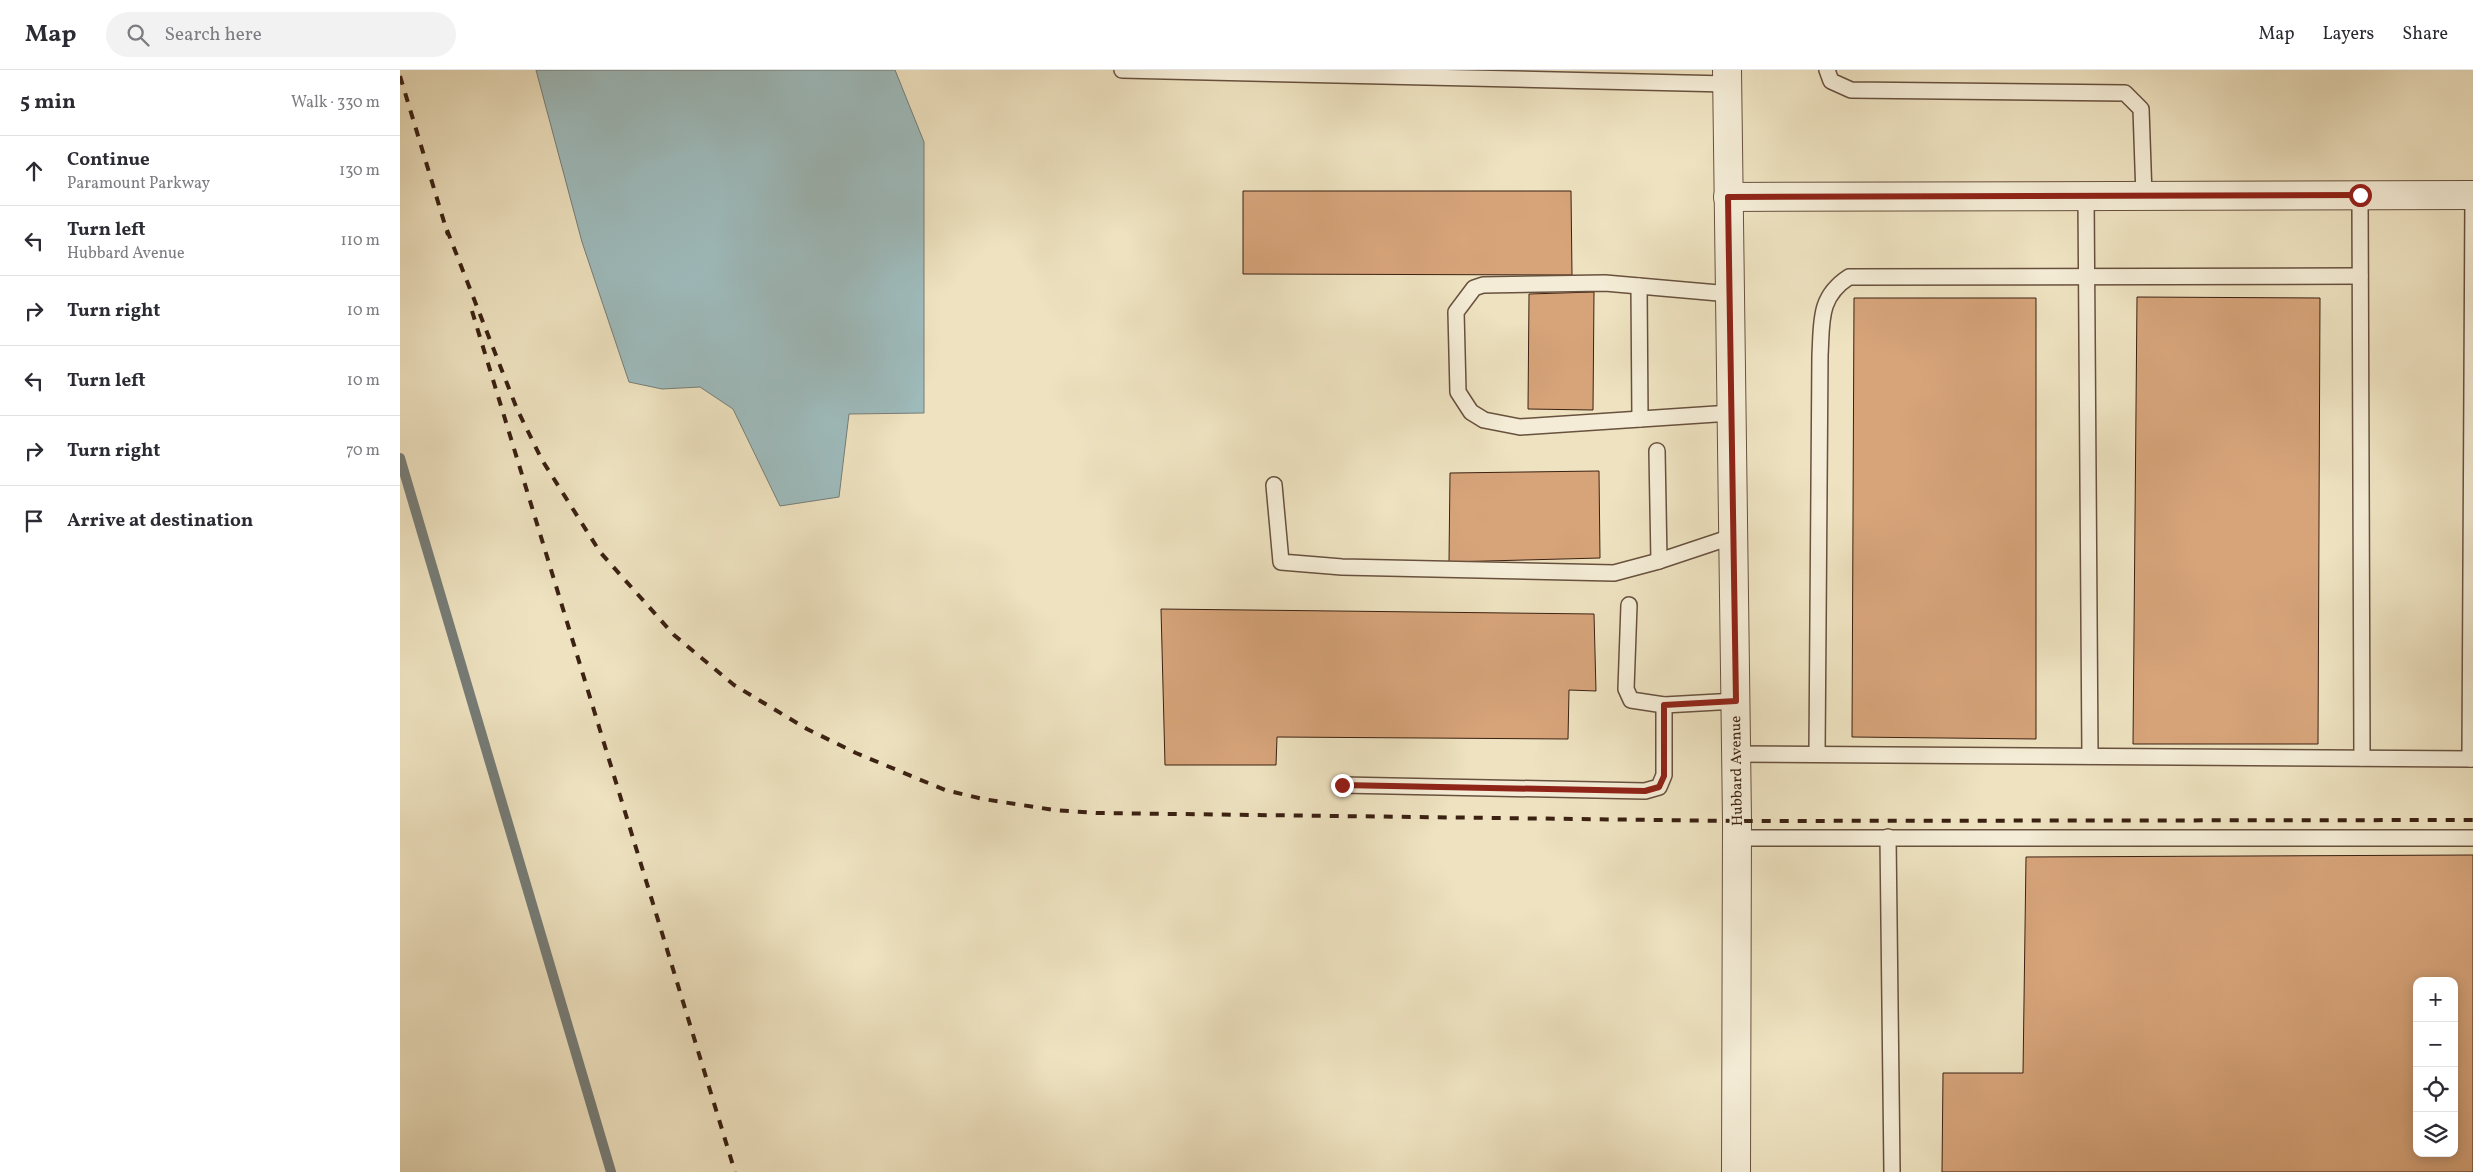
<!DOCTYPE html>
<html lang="en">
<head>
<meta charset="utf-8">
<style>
  :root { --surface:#fff; --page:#f2f2f3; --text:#2b2b33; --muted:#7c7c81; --line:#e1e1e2 }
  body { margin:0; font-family:Vollkorn,serif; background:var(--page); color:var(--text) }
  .controls { position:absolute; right:15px; bottom:15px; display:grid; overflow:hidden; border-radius:10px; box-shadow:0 2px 12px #0003 }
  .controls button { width:45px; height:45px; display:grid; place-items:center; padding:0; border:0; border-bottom:1px solid var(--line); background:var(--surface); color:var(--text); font:25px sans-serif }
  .stop { position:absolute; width:15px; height:15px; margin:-11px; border:4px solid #8f2418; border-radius:50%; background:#fff }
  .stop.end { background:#8f2418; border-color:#fff; box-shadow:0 1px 5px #0008 }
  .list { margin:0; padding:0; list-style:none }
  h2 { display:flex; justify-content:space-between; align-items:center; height:65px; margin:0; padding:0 20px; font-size:21px }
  h2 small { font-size:16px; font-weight:400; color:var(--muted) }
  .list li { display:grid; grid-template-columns:32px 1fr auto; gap:15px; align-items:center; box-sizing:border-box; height:70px; padding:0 20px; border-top:1px solid var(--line) }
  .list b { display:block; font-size:19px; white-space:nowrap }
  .list p { margin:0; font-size:16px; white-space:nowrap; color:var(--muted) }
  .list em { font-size:16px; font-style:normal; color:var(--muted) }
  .icon { flex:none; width:28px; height:28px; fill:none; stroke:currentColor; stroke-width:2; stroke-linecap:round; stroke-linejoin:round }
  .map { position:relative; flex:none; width:2073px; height:1102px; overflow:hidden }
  header { display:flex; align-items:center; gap:30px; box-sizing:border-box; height:70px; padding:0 25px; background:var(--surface); border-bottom:1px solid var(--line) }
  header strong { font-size:24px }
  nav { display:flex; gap:28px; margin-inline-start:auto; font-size:18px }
  .search { width:350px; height:45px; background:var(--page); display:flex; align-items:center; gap:12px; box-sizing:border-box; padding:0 18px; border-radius:28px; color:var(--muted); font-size:19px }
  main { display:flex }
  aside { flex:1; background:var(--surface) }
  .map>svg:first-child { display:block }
  .water { fill:#9ebbbc; stroke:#767d78 }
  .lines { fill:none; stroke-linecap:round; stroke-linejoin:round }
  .stream { stroke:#767d78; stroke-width:10 }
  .building { fill:#d7a47a; stroke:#3b2112; fill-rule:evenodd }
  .service-casing { stroke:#68513e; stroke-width:18 }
  .minor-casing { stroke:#68513e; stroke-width:30 }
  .service { stroke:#f4ecd6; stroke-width:15 }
  .minor { stroke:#f4ecd6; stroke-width:28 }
  .rail { stroke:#3b2112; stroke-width:4; stroke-dasharray:9 9; stroke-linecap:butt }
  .route { stroke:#8f2418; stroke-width:6 }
  .labels { text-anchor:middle; stroke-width:4.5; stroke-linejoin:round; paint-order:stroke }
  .street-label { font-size:15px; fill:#3b2112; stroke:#f4ecd6 }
</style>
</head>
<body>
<header>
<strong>Map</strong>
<div class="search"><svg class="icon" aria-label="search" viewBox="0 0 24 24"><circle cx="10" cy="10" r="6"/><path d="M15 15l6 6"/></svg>Search here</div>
<nav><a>Map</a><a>Layers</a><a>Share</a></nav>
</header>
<main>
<aside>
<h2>5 min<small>Walk · 330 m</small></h2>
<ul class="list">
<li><svg class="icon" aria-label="ahead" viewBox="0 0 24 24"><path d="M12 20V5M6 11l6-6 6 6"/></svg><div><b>Continue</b><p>Paramount Parkway</p></div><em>130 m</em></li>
<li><svg class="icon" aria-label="left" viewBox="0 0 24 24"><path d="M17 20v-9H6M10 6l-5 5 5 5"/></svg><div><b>Turn left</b><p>Hubbard Avenue</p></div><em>110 m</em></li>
<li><svg class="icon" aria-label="right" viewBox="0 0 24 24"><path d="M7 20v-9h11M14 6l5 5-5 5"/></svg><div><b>Turn right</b></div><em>10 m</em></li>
<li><svg class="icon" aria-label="left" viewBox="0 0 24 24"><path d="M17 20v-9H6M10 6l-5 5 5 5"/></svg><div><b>Turn left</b></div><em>10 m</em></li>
<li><svg class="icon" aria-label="right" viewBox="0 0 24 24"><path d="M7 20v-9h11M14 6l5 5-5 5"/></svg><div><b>Turn right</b></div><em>70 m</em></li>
<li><svg class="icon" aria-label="arrive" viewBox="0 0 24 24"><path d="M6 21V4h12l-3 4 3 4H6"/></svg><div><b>Arrive at destination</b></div></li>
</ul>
</aside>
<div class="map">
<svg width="2073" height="1102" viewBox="0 0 2073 1102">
  <rect width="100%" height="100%" fill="#eee2c0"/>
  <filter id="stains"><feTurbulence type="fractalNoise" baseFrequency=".004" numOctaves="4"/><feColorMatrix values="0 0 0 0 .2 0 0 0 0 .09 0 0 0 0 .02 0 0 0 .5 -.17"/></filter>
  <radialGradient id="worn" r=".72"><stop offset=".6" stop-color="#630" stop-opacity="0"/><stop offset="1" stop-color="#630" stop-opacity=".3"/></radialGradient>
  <!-- water -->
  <polygon class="water" points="136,0 495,0 524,72 524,343 449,344 439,427 380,436 333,339 300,317 262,319 229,312 182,172"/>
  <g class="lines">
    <!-- stream -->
    <polyline class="stream" points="0,388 211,1102"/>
  </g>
  <!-- building -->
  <g class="building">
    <polygon points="843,121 1171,121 1172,205 843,204"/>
    <polygon points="1194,222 1193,340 1128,339 1129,224"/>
    <polygon points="1737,227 1920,228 1918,674 1733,674"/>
    <polygon points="1454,228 1636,228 1636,669 1452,667"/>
    <polygon points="1199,401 1200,488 1049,492 1050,403"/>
    <polygon points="761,539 1194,544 1196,621 1169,620 1168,669 877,667 876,695 765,695"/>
    <path d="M2073,785V1102H1542L1543,1003H1623L1626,787ZM2017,911H2054V1083H2017Z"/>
  </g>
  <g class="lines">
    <!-- service casing -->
    <g class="service-casing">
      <g id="service">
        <polyline points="722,0 1327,14"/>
        <polyline points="1427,0 1431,11 1451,20 1725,23 1741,39 1744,126"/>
        <polyline points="1960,125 1962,688"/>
        <polyline points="1686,126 1690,686"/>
        <polyline points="1239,216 1240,349"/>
        <polyline points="1330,224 1205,213 1083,215 1074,218 1056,242 1058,322 1071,342 1084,350 1120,357 1331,343"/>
        <polyline points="1257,381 1259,491"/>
        <polyline points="874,415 881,492 942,497 1214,503 1259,491 1334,466"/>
        <polyline points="1229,535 1226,619 1231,630 1264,635 1336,631"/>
        <polyline points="1336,684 2073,689"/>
        <path d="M1417,684L1420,285C1422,252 1418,227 1449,207L1960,206"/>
        <polyline points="2070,689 2073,125"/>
        <polyline points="942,715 1245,721 1259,717 1264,705 1264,635"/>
        <polyline points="1488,767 1492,1102"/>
        <polyline points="1337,768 2073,768"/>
      </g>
    </g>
    <!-- minor casing -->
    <g class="minor-casing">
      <g id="minor">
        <polyline points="1327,0 1337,751 1336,1102"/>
        <polyline points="1328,127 2073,125"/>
      </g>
    </g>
    <!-- service -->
    <use href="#service" class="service"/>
    <!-- minor -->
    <use href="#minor" class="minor"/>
    <!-- rail -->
    <g class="rail">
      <polyline points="0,6 48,165"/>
      <polyline points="47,160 117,339 142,390 200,482 274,565 334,615 407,659 456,683 545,720 583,729 654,740 696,743 1337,751 2073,750"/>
      <polyline points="72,241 335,1102"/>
    </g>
  </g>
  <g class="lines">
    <!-- route -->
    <polyline class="route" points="942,715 1245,721 1259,717 1264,706 1264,635 1336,631 1328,127 1960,125"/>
  </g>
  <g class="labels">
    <!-- street labels -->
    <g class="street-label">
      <text transform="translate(1336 701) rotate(-91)" y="5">Hubbard Avenue</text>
    </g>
  </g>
  <rect width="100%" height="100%" filter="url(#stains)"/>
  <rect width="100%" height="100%" fill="url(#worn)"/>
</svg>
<div class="controls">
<button>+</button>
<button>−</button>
<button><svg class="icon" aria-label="locate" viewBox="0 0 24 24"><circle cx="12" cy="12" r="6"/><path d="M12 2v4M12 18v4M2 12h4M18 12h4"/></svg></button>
<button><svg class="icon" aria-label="layers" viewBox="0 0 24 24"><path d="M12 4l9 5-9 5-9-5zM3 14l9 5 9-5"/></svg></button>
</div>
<div class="stop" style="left:1960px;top:125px"></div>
<div class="stop end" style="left:942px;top:715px"></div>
</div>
</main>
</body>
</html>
